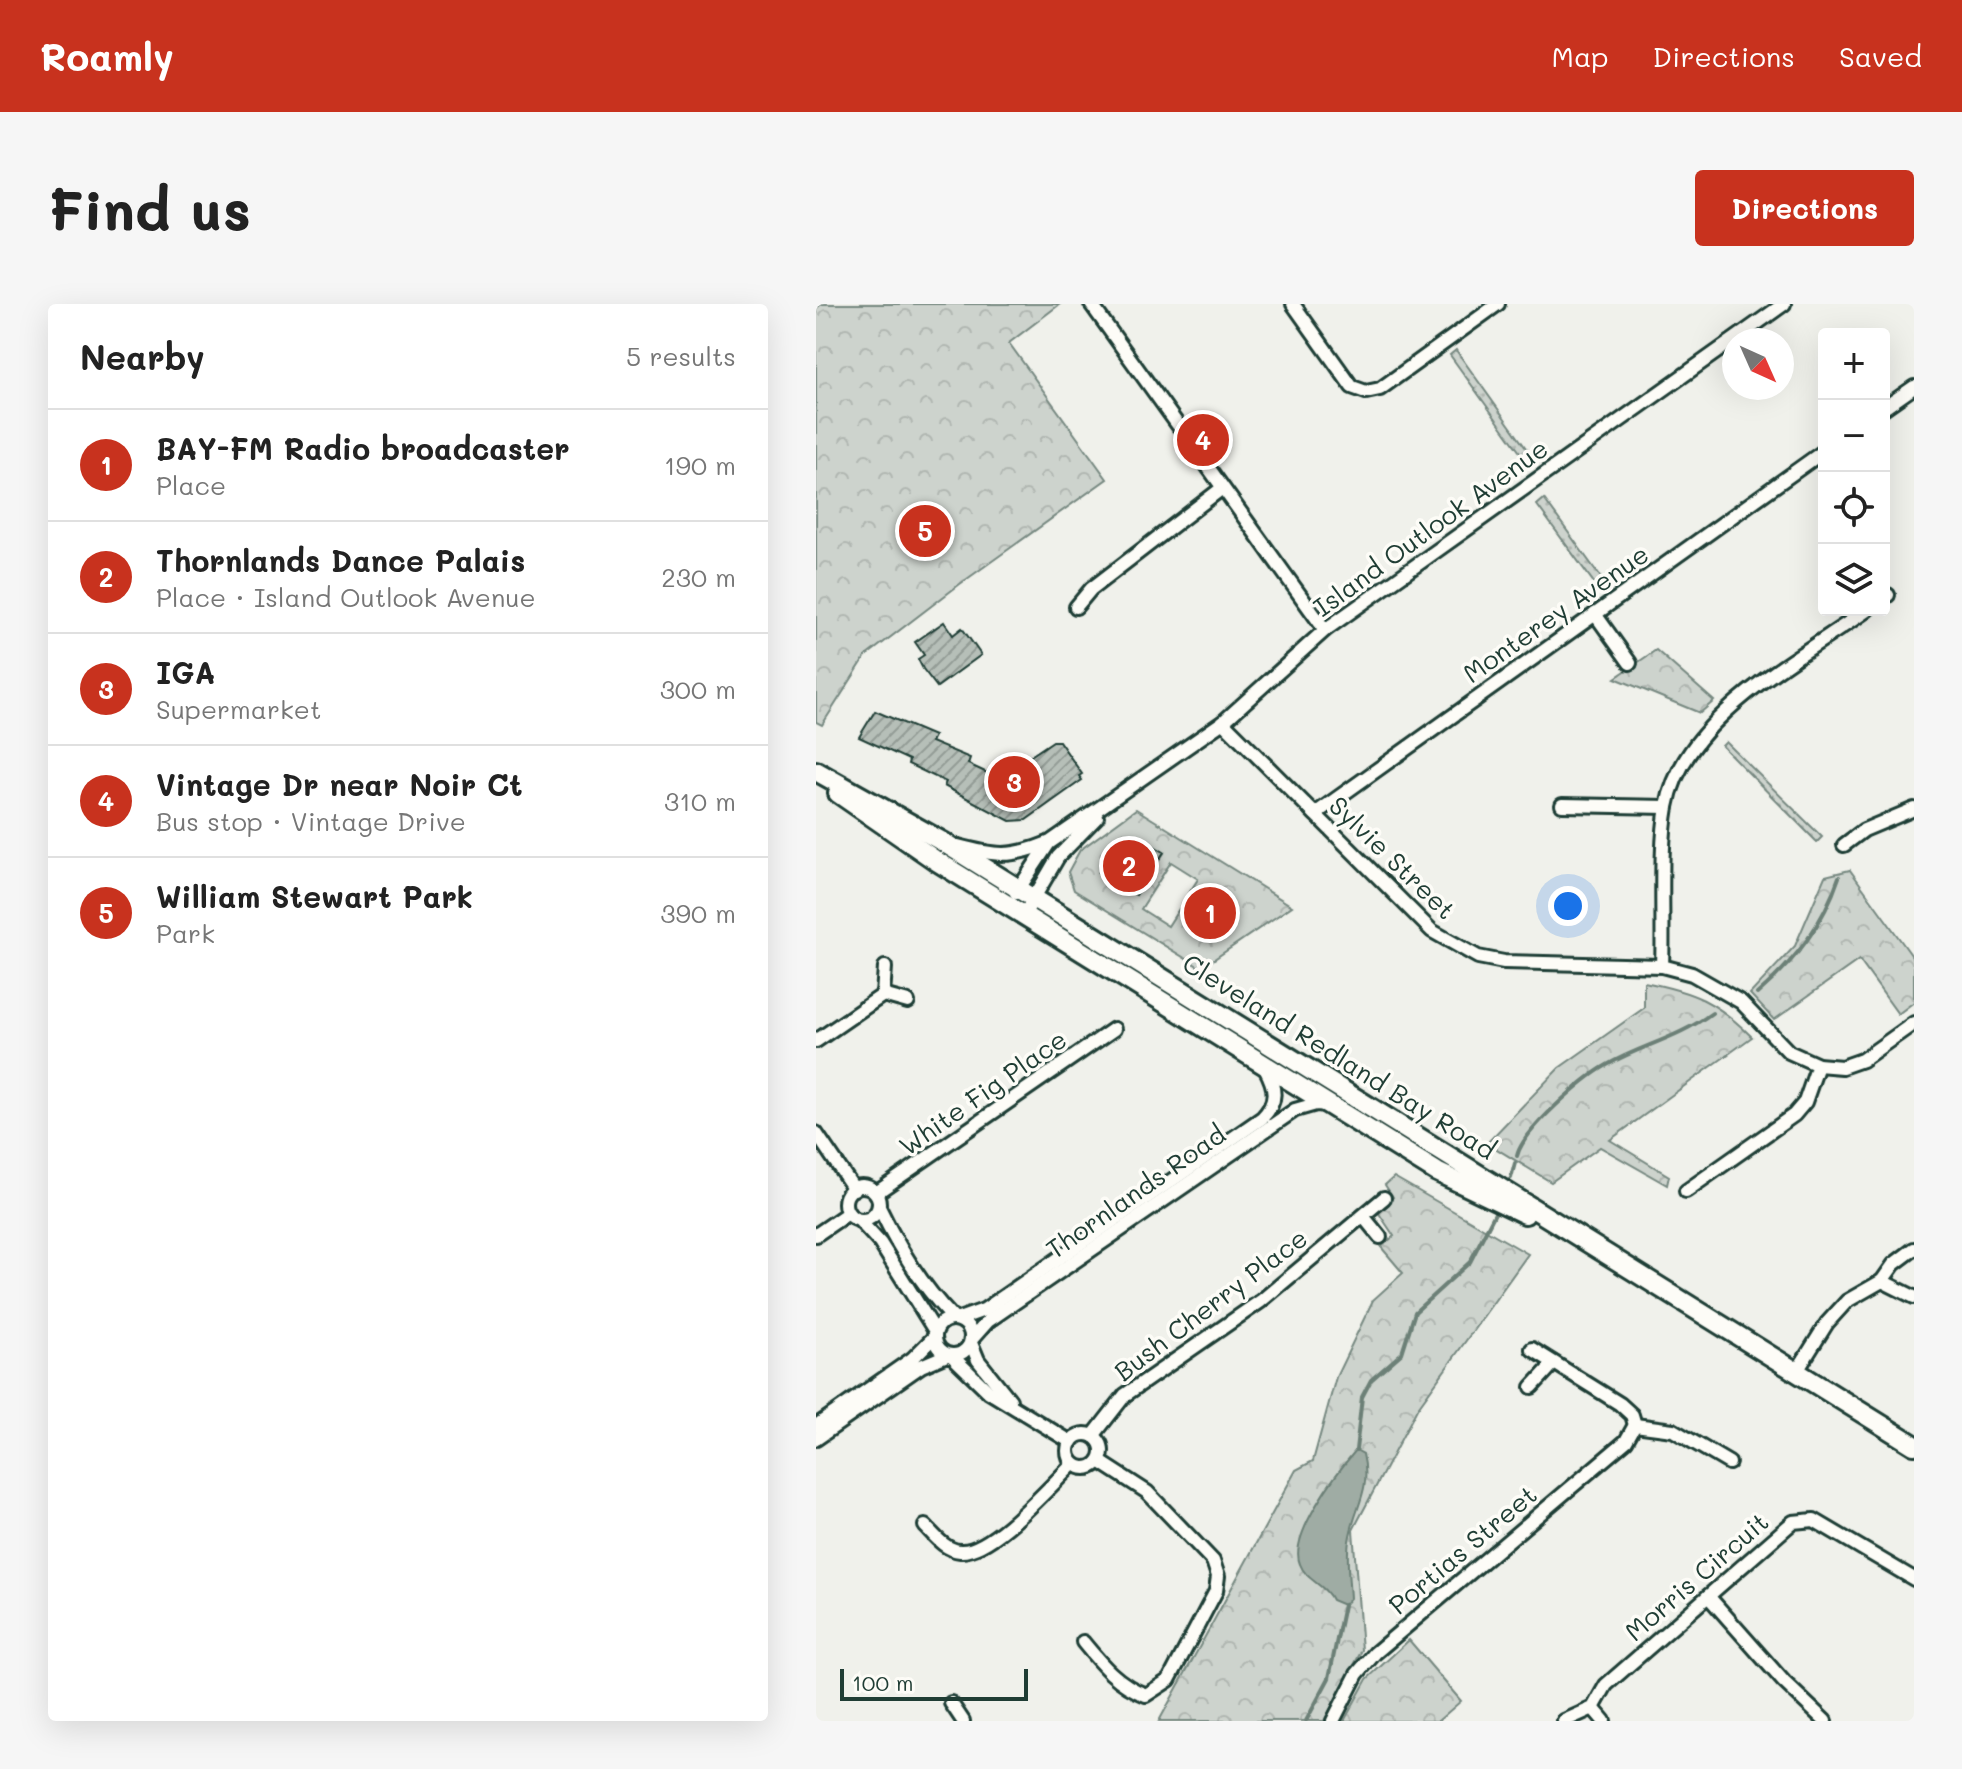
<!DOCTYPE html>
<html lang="en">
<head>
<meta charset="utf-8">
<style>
  :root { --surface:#fff; --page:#f6f6f6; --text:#222; --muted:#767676; --line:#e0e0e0; --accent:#c8321e }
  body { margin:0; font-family:Mali,sans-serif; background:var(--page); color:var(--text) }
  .controls { position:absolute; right:24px; top:24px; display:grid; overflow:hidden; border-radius:8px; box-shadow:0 8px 32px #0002 }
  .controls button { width:72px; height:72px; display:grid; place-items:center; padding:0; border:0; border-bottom:2px solid var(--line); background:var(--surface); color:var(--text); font:40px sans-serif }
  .compass { position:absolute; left:906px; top:24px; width:72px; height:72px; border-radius:50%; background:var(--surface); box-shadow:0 8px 32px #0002; rotate:135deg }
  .scale { position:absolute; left:24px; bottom:20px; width:188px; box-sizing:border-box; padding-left:8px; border:4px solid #1f3d34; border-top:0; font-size:22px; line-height:28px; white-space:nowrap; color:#1f3d34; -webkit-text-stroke:6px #fdfcf7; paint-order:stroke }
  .you { position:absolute; left:752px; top:602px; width:28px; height:28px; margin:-20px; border:6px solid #fff; border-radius:50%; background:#1a73e8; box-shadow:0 0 0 12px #1a73e833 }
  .badge { display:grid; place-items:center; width:52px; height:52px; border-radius:50%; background:var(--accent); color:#fff; font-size:26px; font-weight:700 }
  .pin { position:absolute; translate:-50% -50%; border:4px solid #fff; box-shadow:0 2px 8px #0006 }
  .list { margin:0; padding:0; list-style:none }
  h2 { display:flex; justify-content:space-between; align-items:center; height:104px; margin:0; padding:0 32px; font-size:34px }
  h2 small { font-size:26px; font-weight:400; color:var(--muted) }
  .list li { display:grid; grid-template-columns:52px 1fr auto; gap:24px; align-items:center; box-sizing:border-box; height:112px; padding:0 32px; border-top:2px solid var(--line) }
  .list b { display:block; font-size:30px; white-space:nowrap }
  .list p { margin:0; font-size:26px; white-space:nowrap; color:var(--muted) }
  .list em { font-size:26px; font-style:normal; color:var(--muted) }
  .icon { flex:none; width:44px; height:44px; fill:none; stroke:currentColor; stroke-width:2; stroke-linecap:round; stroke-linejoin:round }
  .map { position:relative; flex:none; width:1098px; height:1417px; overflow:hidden; border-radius:8px }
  header { display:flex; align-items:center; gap:48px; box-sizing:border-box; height:112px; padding:0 40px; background:var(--accent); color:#fff }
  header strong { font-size:38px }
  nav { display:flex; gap:44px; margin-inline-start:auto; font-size:28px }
  .intro { display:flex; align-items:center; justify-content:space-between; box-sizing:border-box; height:192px; padding:0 48px }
  h1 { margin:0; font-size:56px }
  .button { padding:20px 36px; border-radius:8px; background:var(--accent); color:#fff; font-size:28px; font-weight:700 }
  main { display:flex; gap:48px; padding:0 48px }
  aside { flex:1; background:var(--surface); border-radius:8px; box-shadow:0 8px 32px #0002 }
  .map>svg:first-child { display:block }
  .grass { fill:url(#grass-dots); stroke:#768880; stroke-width:2 }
  .forest { fill:url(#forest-crowns); stroke:#768880; stroke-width:2; fill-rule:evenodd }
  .water { fill:#9faca4; stroke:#6c8077; stroke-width:2 }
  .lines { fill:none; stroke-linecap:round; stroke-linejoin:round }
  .stream { stroke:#6c8077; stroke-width:4 }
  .building { fill:url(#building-hatch); stroke:#1f3d34; stroke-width:2 }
  .minor-casing { stroke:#1f3d34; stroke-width:18 }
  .highway-casing { stroke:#1f3d34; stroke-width:24 }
  .minor { stroke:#fdfcf7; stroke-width:12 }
  .highway { stroke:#fdfcf7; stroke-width:18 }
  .labels { text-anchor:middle; stroke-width:7; stroke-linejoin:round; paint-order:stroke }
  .street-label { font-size:26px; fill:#1f3d34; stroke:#fdfcf7 }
</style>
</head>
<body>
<header>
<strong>Roamly</strong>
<nav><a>Map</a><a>Directions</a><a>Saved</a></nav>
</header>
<div class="intro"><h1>Find us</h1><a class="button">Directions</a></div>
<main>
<aside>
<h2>Nearby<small>5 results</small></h2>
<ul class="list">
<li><span class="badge">1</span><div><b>BAY-FM Radio broadcaster</b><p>Place</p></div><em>190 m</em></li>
<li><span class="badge">2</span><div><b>Thornlands Dance Palais</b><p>Place · Island Outlook Avenue</p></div><em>230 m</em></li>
<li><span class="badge">3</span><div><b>IGA</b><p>Supermarket</p></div><em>300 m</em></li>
<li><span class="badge">4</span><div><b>Vintage Dr near Noir Ct</b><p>Bus stop · Vintage Drive</p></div><em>310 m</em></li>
<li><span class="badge">5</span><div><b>William Stewart Park</b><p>Park</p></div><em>390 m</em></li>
</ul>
</aside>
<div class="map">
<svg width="1098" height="1417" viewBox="0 0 1098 1417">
  <defs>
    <pattern id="grass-dots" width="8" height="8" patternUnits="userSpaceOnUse" patternTransform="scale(2)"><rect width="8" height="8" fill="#cdd3cd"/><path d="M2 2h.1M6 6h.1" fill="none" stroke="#b0b6b1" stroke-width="1.8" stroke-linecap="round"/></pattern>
    <pattern id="forest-crowns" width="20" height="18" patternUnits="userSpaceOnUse" patternTransform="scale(2)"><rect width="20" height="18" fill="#cdd3cd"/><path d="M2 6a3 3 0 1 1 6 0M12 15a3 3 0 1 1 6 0" fill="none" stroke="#b0b6b1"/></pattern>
    <pattern id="building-hatch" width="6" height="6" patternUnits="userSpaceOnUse" patternTransform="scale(2)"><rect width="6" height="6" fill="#b6bfb8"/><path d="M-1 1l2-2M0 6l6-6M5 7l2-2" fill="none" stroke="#939c96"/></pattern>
  </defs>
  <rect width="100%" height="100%" fill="#f0f1eb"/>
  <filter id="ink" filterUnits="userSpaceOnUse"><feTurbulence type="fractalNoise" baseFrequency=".0125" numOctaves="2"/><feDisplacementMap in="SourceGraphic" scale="16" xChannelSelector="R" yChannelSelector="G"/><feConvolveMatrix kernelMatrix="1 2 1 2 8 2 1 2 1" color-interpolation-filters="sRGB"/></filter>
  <g filter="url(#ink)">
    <!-- grass -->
    <g class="grass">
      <polygon points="640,46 717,154 711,158 634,51"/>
      <polygon points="728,195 791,282 784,287 721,201"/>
      <polygon points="910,438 1006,533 1001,538 906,442"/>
    </g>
    <!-- forest -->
    <g class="forest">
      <polygon points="0,0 244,0 193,39 291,175 144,280 50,352 6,421 0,418"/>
      <polygon points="840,346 898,397 884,409 799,374"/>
      <path d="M320,505L476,602L385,664L258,586L252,568L264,546ZM323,533L348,549L320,591L283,568L295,548L308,556ZM355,558L382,575L352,622L325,605Z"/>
      <polygon points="1034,566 1098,655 1098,698 1082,710 1043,656 958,716 934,690 979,642 1009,572"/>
      <path d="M828,678C878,688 900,697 936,733L794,836L853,872L851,881L784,843L735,878L671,839L743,764L828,704Z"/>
      <polygon points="578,873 712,950 601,1105 537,1226 546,1346 508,1417 343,1417 480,1166 497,1157 520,1073 557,996 587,969 565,943 578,932 562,908 577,893 569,881"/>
      <polygon points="593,1336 645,1397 622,1417 528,1417 551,1375"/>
    </g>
    <!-- water -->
    <path class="water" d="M540,1146L547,1150C556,1187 538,1203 533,1237C530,1255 533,1276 534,1294L528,1301L516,1296C509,1280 490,1277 484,1260C472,1232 522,1167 540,1146Z"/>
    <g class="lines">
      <!-- stream -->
      <g class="stream">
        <polyline points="0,3 4,0"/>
        <path d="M941,690C979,657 1007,621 1023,573"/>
        <path d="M701,852C707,826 768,774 791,761C828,740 861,735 896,709"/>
        <polyline points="695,874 699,859"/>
        <polyline points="540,1146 546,1093 555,1076 586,1049 599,1008 654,958 679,909"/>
        <polyline points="490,1417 513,1374 528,1301"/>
      </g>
    </g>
    <!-- building -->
    <g class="building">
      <polygon points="128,318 137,331 146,324 165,351 121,383 107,365 102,355 108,351 99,338"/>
      <polygon points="59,407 118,432 115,438 154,454 152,460 182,474 237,437 243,437 266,470 263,472 266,476 210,516 194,517 128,482 130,478 92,460 93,456 43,433"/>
      <polygon points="323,533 348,548 320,591 283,568 296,548 308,556"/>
      <polygon points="394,591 411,603 395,627 378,615"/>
    </g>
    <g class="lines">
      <!-- minor casing -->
      <g class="minor-casing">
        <g id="minor">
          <polyline points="275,0 509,326"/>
          <polyline points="477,0 536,83 550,88 564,85 682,0"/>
          <polyline points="1068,104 1098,83"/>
          <polyline points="1068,294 1072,291"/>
          <polyline points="260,303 275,285 405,185"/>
          <polyline points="779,310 814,359"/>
          <polyline points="407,418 616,627 662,653 688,658 846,662 876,670 925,698 973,748 1002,761 1026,763 1046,756 1098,719"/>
          <polyline points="746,501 851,503"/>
          <polyline points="499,510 1008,147"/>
          <polyline points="1028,541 1048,526 1098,505"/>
          <path d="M142,542C179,552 195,554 232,539"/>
          <polyline points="200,589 233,539 407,418 509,326 968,0"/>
          <polyline points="208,611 242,553 281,513"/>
          <path d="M846,662C848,615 843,547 851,503C866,414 982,355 1051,306"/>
          <polyline points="69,663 67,691 92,698"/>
          <polyline points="0,737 67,691"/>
          <polyline points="0,829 38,885"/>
          <circle cx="46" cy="899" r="17"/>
          <polyline points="870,887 978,811 989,798 1002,761"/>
          <polyline points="60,889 298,725"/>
          <path d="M63,903C82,943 106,982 137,1014"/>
          <polyline points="547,912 564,933"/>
          <polyline points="43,916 64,939 119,1027"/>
          <polyline points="0,931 32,909"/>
          <polyline points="1066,977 1098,993"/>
          <circle cx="137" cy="1033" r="18"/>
          <path d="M143,1015L168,1006L446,814C462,798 460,784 449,764"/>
          <polyline points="156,1035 172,1017 479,806 500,800 512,801"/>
          <polyline points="155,1039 162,1056 194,1096"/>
          <polyline points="716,1045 804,1100 816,1111 819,1121"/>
          <polyline points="136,1052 173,1088 255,1138"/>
          <polyline points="981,1067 1011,1019 1031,997 1066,977 1078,960 1098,945"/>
          <polyline points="716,1083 738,1059"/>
          <polyline points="819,1121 857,1126 913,1159"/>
          <polyline points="0,1122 96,1055 119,1032"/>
          <circle cx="269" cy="1147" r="17"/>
          <polyline points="277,1132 309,1091 445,997 568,894"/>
          <polyline points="0,1135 105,1062 131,1051"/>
          <path d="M109,1222C119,1232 129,1246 144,1247C176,1249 234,1182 257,1160"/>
          <polyline points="892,1292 968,1378 1009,1417"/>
          <path d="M267,1338C285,1360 302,1381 330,1391L353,1376L400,1287L402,1272L397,1257L331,1188L283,1157"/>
          <polyline points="135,1399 147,1417"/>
          <polyline points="777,1404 788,1417"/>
          <polyline points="517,1417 541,1370 559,1349 810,1137 819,1121"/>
          <polyline points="748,1417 777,1404 790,1381 977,1218 998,1216 1098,1275"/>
        </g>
      </g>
      <!-- highway casing -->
      <g class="highway-casing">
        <g id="highway">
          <polyline points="0,467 127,538 1098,1141"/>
          <polyline points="22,489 119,556 621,868 709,910"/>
        </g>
      </g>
      <!-- minor -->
      <use href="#minor" class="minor"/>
      <!-- highway -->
      <use href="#highway" class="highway"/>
    </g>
  </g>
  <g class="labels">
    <!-- street labels -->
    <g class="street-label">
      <text transform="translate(615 224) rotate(-36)" y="9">Island Outlook Avenue</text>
      <text transform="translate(740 310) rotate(-35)" y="9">Monterey Avenue</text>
      <text transform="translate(576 554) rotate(44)" y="9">Sylvie Street</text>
      <text transform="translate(523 753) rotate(32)" y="9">Cleveland Redland Bay Road</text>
      <text transform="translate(167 789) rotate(-35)" y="9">White Fig Place</text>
      <text transform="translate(320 888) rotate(-35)" y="9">Thornlands Road</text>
      <text transform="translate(395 1001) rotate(-37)" y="9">Bush Cherry Place</text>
      <text transform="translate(647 1246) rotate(-40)" y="9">Portias Street</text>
      <text transform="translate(881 1273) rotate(-41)" y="9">Morris Circuit</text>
    </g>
  </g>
</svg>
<div class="controls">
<button>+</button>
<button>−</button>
<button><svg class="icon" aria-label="locate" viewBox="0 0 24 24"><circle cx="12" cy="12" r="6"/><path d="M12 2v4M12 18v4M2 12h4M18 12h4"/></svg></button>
<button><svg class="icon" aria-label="layers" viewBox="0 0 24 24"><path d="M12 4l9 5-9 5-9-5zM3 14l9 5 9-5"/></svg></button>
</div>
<svg class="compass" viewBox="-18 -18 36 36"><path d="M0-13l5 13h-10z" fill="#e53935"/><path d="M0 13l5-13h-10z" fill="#767676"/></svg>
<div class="scale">100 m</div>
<div class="you"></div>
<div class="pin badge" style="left:394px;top:609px">1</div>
<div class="pin badge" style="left:313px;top:562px">2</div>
<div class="pin badge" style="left:198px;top:478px">3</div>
<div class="pin badge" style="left:387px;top:136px">4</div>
<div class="pin badge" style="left:109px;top:227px">5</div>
</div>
</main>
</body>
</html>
